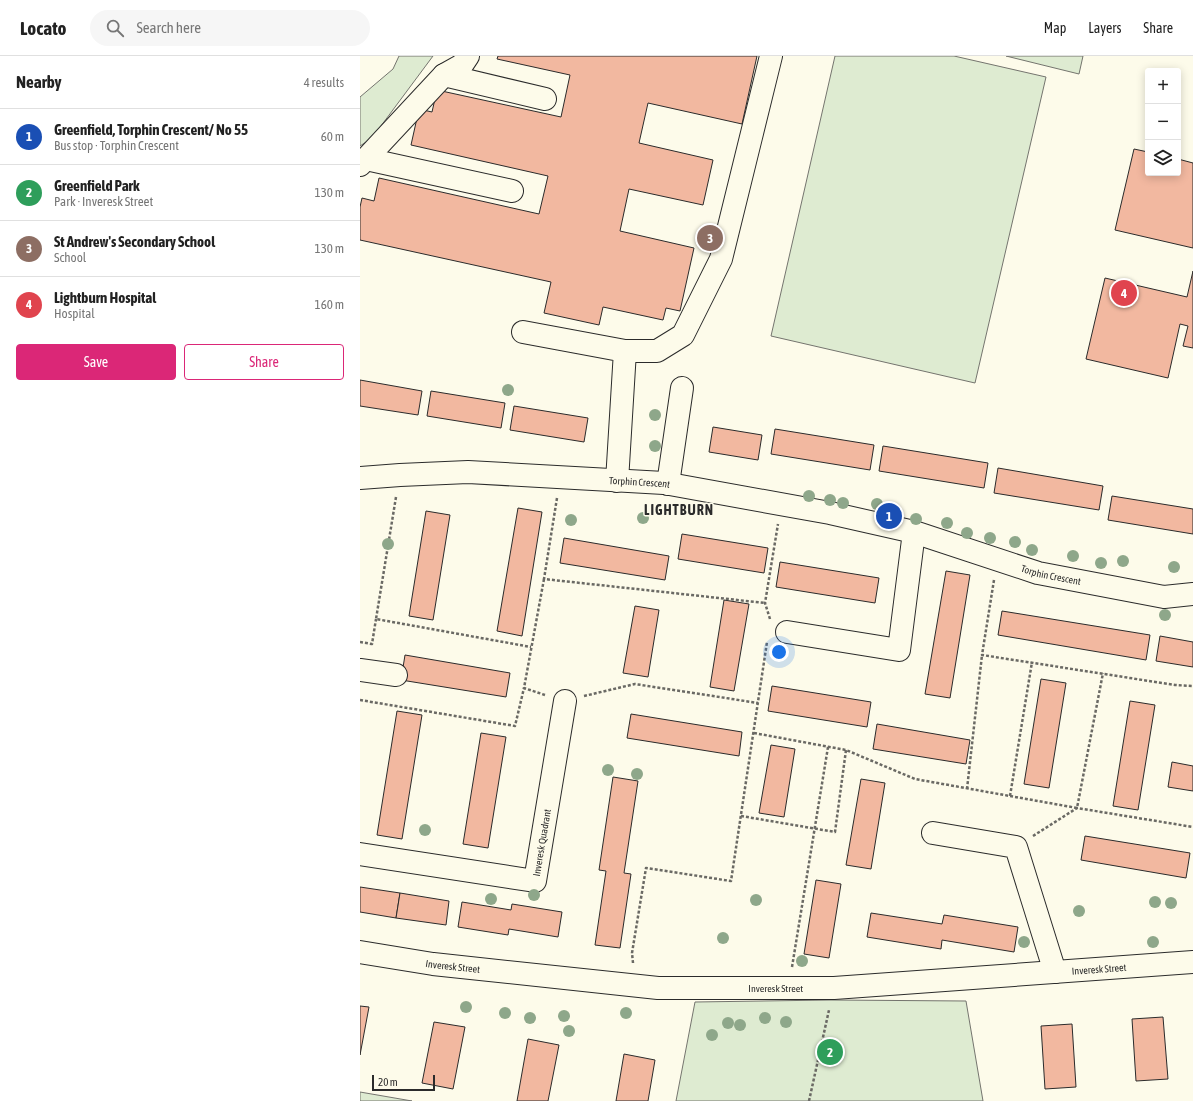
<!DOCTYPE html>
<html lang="en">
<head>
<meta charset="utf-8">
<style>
  :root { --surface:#fff; --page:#f6f6f6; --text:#222; --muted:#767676; --line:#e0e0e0; --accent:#db2777 }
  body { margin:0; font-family:"Asap Condensed",sans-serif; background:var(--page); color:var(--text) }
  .controls { position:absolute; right:12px; top:12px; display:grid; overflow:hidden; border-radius:4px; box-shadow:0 2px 10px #0003 }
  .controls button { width:36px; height:36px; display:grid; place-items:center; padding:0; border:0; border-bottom:1px solid var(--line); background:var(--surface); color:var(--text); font:20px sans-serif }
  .scale { position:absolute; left:12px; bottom:10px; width:63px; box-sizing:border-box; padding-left:4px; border:2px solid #2b2b2b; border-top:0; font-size:11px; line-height:14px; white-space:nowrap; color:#2b2b2b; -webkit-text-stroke:3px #fdfbea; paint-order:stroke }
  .you { position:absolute; left:419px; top:596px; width:14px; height:14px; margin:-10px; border:3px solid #fff; border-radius:50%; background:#1a73e8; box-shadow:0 0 0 6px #1a73e833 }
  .badge { display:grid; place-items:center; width:26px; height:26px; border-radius:50%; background:var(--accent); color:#fff; font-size:13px; font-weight:700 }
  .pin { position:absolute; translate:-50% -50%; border:2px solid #fff; box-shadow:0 1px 4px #0006 }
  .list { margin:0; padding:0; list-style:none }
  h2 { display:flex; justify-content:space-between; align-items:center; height:52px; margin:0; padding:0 16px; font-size:17px }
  h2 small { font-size:13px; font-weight:400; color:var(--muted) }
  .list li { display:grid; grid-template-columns:26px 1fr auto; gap:12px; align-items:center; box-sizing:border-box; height:56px; padding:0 16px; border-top:1px solid var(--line) }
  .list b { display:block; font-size:15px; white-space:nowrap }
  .list p { margin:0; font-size:13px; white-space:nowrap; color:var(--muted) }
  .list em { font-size:13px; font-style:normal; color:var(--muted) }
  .actions { display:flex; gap:8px; padding:12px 16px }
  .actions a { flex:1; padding:9px 0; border:1px solid var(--accent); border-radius:4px; text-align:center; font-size:14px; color:var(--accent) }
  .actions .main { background:var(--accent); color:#fff }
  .icon { flex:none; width:22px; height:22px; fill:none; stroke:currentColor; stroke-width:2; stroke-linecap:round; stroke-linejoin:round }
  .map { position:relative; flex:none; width:833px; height:1045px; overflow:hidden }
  header { display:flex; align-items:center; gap:24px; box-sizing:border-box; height:56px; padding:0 20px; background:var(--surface); border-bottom:1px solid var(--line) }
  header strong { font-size:19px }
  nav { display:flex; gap:22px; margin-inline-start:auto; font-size:14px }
  .search { width:280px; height:36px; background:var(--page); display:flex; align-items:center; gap:10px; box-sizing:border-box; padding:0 14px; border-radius:22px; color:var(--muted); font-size:15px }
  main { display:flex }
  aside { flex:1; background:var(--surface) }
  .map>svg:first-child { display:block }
  .green { fill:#deebd1; stroke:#74746e }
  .building { fill:#f2b8a0; stroke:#2b2b2b }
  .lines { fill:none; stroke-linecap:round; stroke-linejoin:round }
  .minor-casing { stroke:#2b2b2b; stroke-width:24 }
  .path { stroke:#6a6964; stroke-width:2.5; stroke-dasharray:3 2; stroke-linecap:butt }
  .minor { stroke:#fdfbea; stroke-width:22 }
  .tree { fill:#8ea78a }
  .labels { text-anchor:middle; stroke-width:3; stroke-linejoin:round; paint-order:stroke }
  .street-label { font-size:10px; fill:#2b2b2b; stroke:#fdfbea }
  .district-label { font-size:14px; font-weight:bold; letter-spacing:1px; fill:#2b2b2b; stroke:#fdfbea }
</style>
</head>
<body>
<header>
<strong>Locato</strong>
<div class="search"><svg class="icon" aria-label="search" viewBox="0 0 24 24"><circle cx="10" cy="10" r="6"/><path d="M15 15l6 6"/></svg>Search here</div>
<nav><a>Map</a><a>Layers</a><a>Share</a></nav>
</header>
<main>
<aside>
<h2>Nearby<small>4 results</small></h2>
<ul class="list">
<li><span class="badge" style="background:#1a4fb4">1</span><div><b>Greenfield, Torphin Crescent/ No 55</b><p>Bus stop · Torphin Crescent</p></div><em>60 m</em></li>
<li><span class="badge" style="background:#2e9e5b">2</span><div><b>Greenfield Park</b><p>Park · Inveresk Street</p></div><em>130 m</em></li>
<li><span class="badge" style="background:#8d6e63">3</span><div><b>St Andrew's Secondary School</b><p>School</p></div><em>130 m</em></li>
<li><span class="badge" style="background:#e0444e">4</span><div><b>Lightburn Hospital</b><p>Hospital</p></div><em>160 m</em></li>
</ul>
<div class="actions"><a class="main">Save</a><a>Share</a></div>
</aside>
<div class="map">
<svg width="833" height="1045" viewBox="0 0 833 1045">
  <rect width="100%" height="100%" fill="#fdfbea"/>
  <!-- green -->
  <g class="green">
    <polygon points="39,0 73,0 12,82 0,90 0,41 33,13"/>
    <polygon points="475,0 594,0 686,21 615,327 411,280"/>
    <polygon points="646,0 723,0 719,18"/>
    <polygon points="471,944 606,945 623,1045 316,1045 335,946"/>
    <polygon points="0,1036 52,1045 0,1045"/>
  </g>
  <!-- building -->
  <g class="building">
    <polygon points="138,0 397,0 382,68 288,47 279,87 353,104 343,149 269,133 260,175 334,192 320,255 306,252 303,264 243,251 239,269 184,257 191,226 0,184 0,151 2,142 14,145 19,122 179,158 188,120 51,89 59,53 72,56 77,34 201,61 210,19 137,3"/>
    <polygon points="774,93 788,96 788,117 818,117 818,103 833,107 833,192 755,174"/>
    <polygon points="833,215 833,292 823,290 828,270 820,268 808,322 726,303 745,222 827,241"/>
    <polygon points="0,324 62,335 58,359 0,350"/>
    <polygon points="71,335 145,347 141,372 67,360"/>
    <polygon points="154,350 228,362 224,386 150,374"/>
    <polygon points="353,371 402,379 398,404 349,396"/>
    <polygon points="415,373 514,389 510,414 411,398"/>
    <polygon points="523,390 628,407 624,432 519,415"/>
    <polygon points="638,412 743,430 739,454 634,437"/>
    <polygon points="752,440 833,453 833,478 748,464"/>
    <polygon points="158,452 182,456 162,580 137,575"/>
    <polygon points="66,455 90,459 73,564 49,560"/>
    <polygon points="322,478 408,492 404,517 318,503"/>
    <polygon points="204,482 309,500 305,524 200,507"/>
    <polygon points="420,506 519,522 515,547 416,531"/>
    <polygon points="586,515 610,519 590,642 565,638"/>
    <polygon points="364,544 389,548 374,635 350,631"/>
    <polygon points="275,550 299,554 288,621 263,617"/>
    <polygon points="642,555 790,579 786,604 638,579"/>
    <polygon points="800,580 833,586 833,611 796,605"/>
    <polygon points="45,599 150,617 146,641 41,624"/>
    <polygon points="681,623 706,627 689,732 664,728"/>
    <polygon points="412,630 511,646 507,671 408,655"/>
    <polygon points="770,645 795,649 778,754 753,750"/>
    <polygon points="37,655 62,659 42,783 17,779"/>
    <polygon points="271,658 382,676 379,700 267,682"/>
    <polygon points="517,668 610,684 606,708 513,693"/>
    <polygon points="121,677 146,681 128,792 103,788"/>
    <polygon points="411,689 435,693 424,761 399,757"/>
    <polygon points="812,706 833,710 833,735 808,731"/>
    <polygon points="253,721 278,725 264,817 271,818 260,892 235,889 246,815 239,814"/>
    <polygon points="501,723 525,727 511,813 486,809"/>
    <polygon points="725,780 830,797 826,822 721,804"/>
    <polygon points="456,824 481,828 469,902 444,898"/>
    <polygon points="0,831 40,837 36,862 0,856"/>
    <polygon points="40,837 89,845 86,869 36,862"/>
    <polygon points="102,846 151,854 152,848 202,856 198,881 149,873 148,879 98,871"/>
    <polygon points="511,857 582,868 584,859 658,871 654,896 582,884 581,893 507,881"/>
    <polygon points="0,950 9,951 0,999"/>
    <polygon points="803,961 808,1023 776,1025 772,963"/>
    <polygon points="74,966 105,971 93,1033 62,1027"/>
    <polygon points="712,968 716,1031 685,1033 681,970"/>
    <polygon points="168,983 199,989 188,1045 157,1045"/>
    <polygon points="264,998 295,1004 288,1045 256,1045"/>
  </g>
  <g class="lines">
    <!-- minor casing -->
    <g class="minor-casing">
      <g id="minor">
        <polyline points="84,19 185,43"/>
        <polyline points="6,103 152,135"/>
        <polyline points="0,109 84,19 102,9 108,0"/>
        <polyline points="163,276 265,295 257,425"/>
        <polyline points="265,295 297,295 323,279 361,203 411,0"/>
        <path id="s1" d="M0,422L40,419L108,416L304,427L470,457L554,476L678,517L804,541L833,538"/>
        <polyline points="308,428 322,332"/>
        <polyline points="427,576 539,594 554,476"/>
        <polyline points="0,614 36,619"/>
        <polyline points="573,777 656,791 695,916"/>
        <path id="s2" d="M0,798L175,825L205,645"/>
        <path id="s3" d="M0,896L73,908L298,932H474L833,906"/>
      </g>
    </g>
    <!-- path -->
    <g class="path">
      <polyline points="36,441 16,563 171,591"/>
      <polyline points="197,442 184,523 405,547"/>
      <polyline points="184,523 164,632 185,639"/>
      <polyline points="634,524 622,599 815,629 833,630"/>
      <polyline points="410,563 405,547 418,468"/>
      <polyline points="0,586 12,588 16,563"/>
      <polyline points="224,640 275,628 398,647"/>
      <polyline points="0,644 155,670 164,632"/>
      <polyline points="394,677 486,694 555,723 717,752 743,617"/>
      <polyline points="607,733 622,599"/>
      <polyline points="650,740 672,606"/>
      <polyline points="381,760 475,776 486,694"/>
      <polyline points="673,780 717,752 833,771"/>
      <polyline points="273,907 272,897 286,812 371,825 407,586"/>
      <polyline points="432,911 468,691"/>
      <polyline points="449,1045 469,954"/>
    </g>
    <!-- minor -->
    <use href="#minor" class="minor"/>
  </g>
  <!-- trees -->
  <g class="tree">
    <circle cx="148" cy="334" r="6"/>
    <circle cx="295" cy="359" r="6"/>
    <circle cx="295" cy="390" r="6"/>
    <circle cx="449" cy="440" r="6"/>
    <circle cx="470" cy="444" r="6"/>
    <circle cx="483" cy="447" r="6"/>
    <circle cx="517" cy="448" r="6"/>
    <circle cx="537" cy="459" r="6"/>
    <circle cx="283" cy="462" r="6"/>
    <circle cx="556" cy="463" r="6"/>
    <circle cx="211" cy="464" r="6"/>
    <circle cx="587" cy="467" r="6"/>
    <circle cx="607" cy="477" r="6"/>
    <circle cx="630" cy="482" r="6"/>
    <circle cx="655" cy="486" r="6"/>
    <circle cx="28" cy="488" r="6"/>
    <circle cx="672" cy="494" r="6"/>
    <circle cx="713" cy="500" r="6"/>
    <circle cx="763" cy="505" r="6"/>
    <circle cx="741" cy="507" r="6"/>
    <circle cx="814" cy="511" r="6"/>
    <circle cx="805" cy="559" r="6"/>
    <circle cx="248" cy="714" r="6"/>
    <circle cx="277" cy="718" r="6"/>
    <circle cx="65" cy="774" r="6"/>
    <circle cx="174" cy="839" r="6"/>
    <circle cx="131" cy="843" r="6"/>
    <circle cx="396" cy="844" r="6"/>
    <circle cx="795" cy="846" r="6"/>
    <circle cx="811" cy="847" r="6"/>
    <circle cx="719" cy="855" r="6"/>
    <circle cx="363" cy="882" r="6"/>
    <circle cx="664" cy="886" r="6"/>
    <circle cx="793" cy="886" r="6"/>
    <circle cx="442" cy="905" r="6"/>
    <circle cx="106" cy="951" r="6"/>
    <circle cx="145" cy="957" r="6"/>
    <circle cx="266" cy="957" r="6"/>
    <circle cx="204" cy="960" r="6"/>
    <circle cx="170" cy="962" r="6"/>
    <circle cx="405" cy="962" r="6"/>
    <circle cx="426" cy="966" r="6"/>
    <circle cx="368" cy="967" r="6"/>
    <circle cx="380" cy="969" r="6"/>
    <circle cx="209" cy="975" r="6"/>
    <circle cx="352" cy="979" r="6"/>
  </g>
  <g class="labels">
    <!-- street labels -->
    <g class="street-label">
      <text dy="4" stroke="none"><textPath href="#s1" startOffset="280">Torphin Crescent</textPath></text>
      <text dy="4" stroke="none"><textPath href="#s1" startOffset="703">Torphin Crescent</textPath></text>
      <text dy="4" stroke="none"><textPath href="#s2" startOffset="216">Inveresk Quadrant</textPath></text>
      <text dy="4" stroke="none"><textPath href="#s3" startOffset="94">Inveresk Street</textPath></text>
      <text dy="4" stroke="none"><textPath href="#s3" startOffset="742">Inveresk Street</textPath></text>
      <text dy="4" stroke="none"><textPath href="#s3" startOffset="418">Inveresk Street</textPath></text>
    </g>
    <!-- district labels -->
    <g class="district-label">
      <text x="319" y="459">LIGHTBURN</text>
    </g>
  </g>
</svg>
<div class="controls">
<button>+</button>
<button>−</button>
<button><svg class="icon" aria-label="layers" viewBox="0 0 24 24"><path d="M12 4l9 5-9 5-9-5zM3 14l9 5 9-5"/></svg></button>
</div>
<div class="scale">20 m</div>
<div class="you"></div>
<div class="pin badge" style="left:529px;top:460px;background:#1a4fb4">1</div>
<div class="pin badge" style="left:470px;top:996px;background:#2e9e5b">2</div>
<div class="pin badge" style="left:350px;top:182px;background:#8d6e63">3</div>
<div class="pin badge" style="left:764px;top:237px;background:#e0444e">4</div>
</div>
</main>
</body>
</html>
